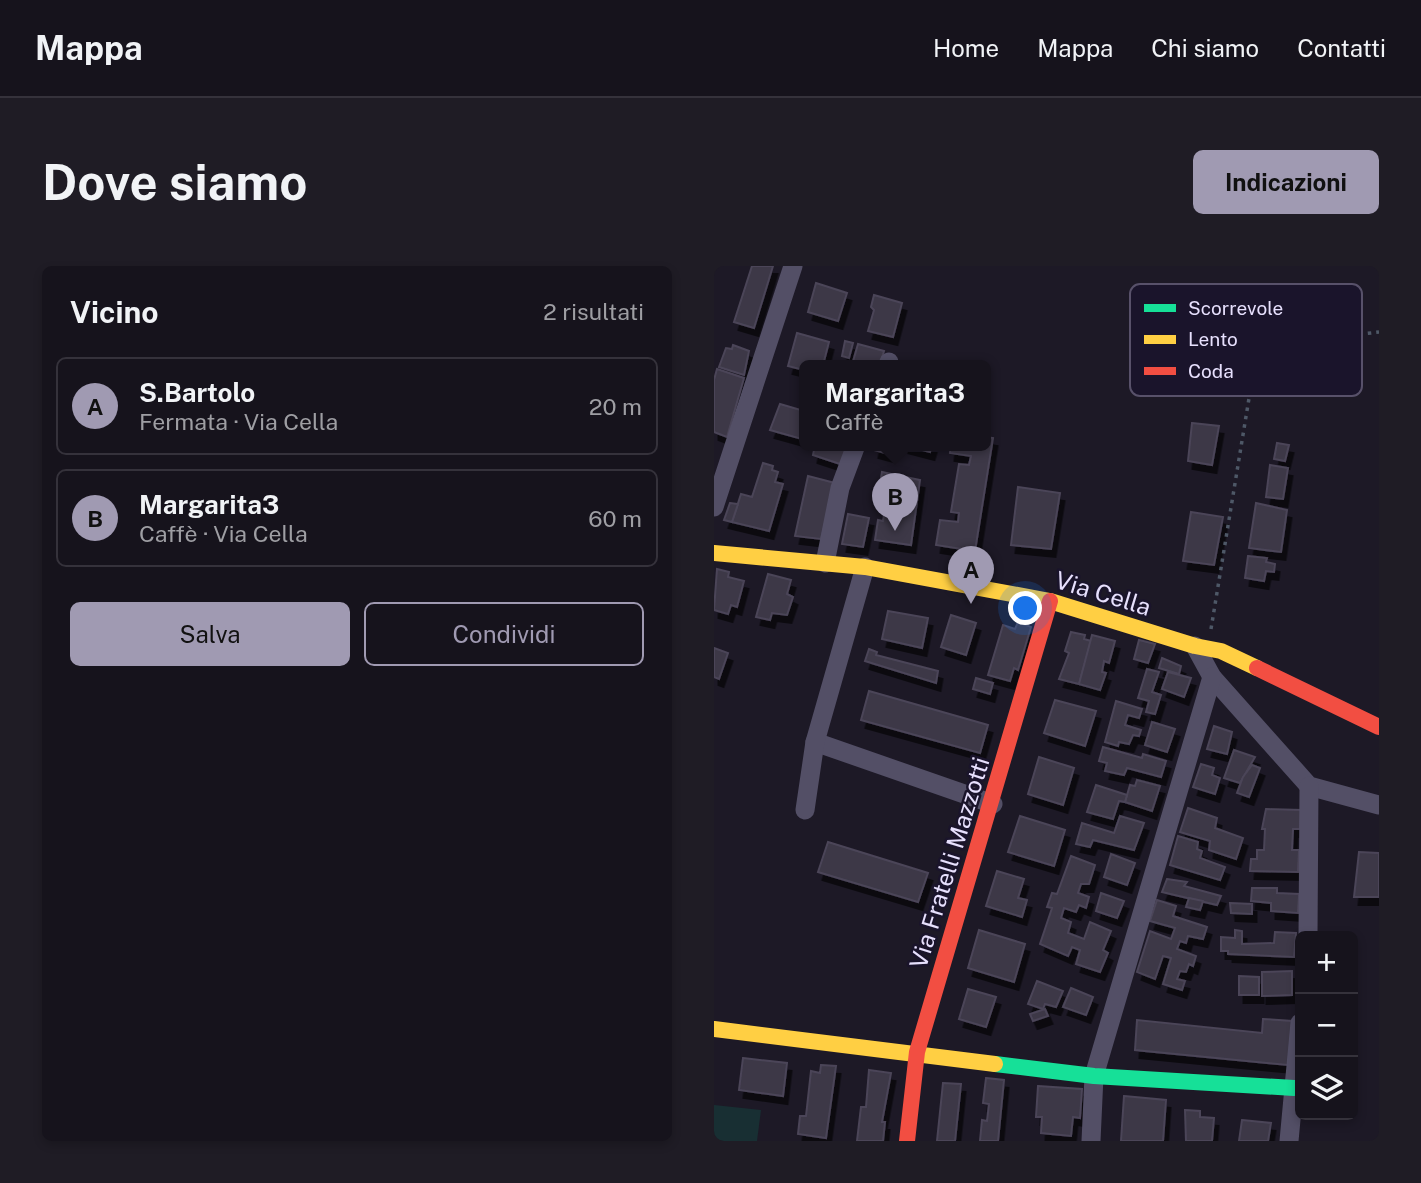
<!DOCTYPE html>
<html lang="it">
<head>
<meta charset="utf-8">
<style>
  :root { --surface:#16131c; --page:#1f1c25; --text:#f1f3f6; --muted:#9e9ea3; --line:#35323b; --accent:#a09ab2 }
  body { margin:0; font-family:"Public Sans",sans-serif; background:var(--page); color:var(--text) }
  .controls { position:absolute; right:21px; bottom:21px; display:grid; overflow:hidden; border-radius:10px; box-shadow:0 4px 10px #0003 }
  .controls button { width:63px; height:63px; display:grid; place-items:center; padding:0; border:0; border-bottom:2px solid var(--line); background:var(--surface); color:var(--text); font:35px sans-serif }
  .you { position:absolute; left:312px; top:343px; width:24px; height:24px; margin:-18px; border:5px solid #fff; border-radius:50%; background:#1a73e8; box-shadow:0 0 0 10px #1a73e833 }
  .badge { display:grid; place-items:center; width:46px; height:46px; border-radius:50%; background:var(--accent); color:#111; font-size:23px; font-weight:700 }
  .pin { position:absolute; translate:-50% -58px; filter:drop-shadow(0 2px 4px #0008) }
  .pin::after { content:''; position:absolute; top:37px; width:24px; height:21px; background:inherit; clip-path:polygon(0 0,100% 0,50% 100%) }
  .popup { position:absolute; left:85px; top:94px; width:192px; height:91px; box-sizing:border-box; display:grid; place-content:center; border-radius:10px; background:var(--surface); filter:drop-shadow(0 2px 5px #0005); font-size:23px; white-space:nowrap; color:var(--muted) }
  .popup b { font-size:26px; color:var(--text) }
  .popup::after { content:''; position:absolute; left:50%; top:100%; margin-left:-14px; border:14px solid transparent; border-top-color:var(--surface) }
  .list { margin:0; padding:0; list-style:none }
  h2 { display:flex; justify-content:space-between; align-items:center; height:91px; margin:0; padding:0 28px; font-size:30px }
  h2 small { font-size:23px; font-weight:400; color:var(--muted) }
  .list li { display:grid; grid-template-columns:46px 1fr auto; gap:21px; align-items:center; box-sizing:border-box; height:98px; margin:0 14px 14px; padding:0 14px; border:2px solid var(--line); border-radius:10px }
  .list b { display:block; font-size:26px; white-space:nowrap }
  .list p { margin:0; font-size:23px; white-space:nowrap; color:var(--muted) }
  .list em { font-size:23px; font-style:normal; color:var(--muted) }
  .actions { display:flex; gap:14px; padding:21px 28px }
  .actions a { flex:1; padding:16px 0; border:2px solid var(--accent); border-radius:10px; text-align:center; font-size:24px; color:var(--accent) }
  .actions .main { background:var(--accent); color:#111 }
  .icon { flex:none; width:38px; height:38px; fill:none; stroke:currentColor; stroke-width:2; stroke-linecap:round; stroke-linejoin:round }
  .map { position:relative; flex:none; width:665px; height:875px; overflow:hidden; border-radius:10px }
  header { display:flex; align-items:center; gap:42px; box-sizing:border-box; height:98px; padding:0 35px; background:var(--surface); border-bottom:2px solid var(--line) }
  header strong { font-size:33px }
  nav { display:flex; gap:38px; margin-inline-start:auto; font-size:24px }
  .intro { display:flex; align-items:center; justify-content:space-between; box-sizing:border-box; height:168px; padding:0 42px }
  h1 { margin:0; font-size:49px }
  .button { padding:18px 32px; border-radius:10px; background:var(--accent); color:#111; font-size:24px; font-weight:700 }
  main { display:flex; gap:42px; padding:0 42px }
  aside { flex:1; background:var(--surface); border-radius:10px; box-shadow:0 4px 10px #0003 }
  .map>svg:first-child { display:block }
  .green { fill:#182f33 }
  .building { fill:#3c3847; stroke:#4b4558; stroke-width:2; filter:url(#shadow) }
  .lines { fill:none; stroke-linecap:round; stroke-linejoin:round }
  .path { stroke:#4e5867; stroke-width:3.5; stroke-dasharray:3.5 5; stroke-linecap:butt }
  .street { stroke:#534f66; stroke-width:19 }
  .fast { stroke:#16e098; stroke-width:16 }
  .slow { stroke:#ffcf43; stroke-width:16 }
  .jam { stroke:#f24e42; stroke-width:16 }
  .labels { text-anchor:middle; stroke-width:5; stroke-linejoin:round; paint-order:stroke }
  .street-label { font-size:24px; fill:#e7e0fd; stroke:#1a142b }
  .key { fill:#1a142b; stroke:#58516a; stroke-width:2 }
  .key-label { font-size:19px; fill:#e7e0fd }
</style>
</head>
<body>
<header>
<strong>Mappa</strong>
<nav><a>Home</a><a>Mappa</a><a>Chi siamo</a><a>Contatti</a></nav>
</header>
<div class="intro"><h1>Dove siamo</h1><a class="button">Indicazioni</a></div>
<main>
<aside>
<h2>Vicino<small>2 risultati</small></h2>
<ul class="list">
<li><span class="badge">A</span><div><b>S.Bartolo</b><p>Fermata · Via Cella</p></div><em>20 m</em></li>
<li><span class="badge">B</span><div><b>Margarita3</b><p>Caffè · Via Cella</p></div><em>60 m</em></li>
</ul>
<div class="actions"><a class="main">Salva</a><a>Condividi</a></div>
</aside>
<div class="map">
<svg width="665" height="875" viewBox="0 0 665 875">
  <defs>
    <filter id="shadow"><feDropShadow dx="4.5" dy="8" stdDeviation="0" flood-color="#0009"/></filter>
  </defs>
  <rect width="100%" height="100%" fill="#1d1926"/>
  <!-- green -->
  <polygon class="green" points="0,839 47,844 43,875 0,875"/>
  <!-- building -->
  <g class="building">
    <polygon points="38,0 59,0 40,62 20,56"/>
    <polygon points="102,17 133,27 124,55 94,46"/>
    <polygon points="160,29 188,37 179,71 154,65 160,44 157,41"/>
    <polygon points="83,67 115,76 109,99 90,99 90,104 74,100"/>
    <polygon points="131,75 139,77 135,92 128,90"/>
    <polygon points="144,78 170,85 166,99 138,99"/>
    <polygon points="19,79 35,85 30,109 5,101 12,82 18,83"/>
    <polygon points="3,103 30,112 13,171 0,166 0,114"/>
    <polygon points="66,138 90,145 88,173 56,164"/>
    <polygon points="478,157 505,160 498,199 474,195"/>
    <polygon points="272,171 279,172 261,285 222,279 226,254 244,256 245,247 237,246 245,198 255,199 257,190 236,187 237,179 272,179"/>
    <polygon points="563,177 575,179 571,195 560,193"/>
    <polygon points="101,179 134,179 129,199 99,189"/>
    <polygon points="161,179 182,179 181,183 177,182 175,188 160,184"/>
    <polygon points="189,179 218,179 216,186"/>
    <polygon points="49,197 59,200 58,204 64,206 61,216 69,218 55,265 18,256 27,228 38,231"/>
    <polygon points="556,199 574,202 569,233 552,231"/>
    <polygon points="168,206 206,214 197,279 161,274 164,254 169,255 174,225 165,223"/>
    <polygon points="94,210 121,217 107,273 81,270"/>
    <polygon points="304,221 346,227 337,283 297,279"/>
    <polygon points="16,237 24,238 18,256 10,254"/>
    <polygon points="542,237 573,244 567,286 535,282"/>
    <polygon points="477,246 509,251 500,299 469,295"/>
    <polygon points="134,248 155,252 149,281 128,278"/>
    <polygon points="534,290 553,292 552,296 561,298 560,306 552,305 550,315 531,312"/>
    <polygon points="3,303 15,306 14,311 30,315 23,341 17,339 14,348 0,344"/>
    <polygon points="54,308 77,314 73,328 79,331 73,349 58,347 56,354 42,351"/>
    <polygon points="174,345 214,352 208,382 168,373"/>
    <polygon points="237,349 262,357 252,389 227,381"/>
    <polygon points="304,356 317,361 304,404 300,402 296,415 274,409 289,359 301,363"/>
    <polygon points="357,366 371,369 370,373 377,375 365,418 345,413 355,387 351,385"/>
    <polygon points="378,369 401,375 395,397 390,395 388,406 392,407 386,424 365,418"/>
    <polygon points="425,374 441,378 434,397 420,393"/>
    <polygon points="0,382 14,387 5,413 0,411"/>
    <polygon points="155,383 163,386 162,389 224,405 222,417 151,395"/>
    <polygon points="448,392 467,400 465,408 445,402"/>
    <polygon points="433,403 445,406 438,426 447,429 441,448 432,446 435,435 424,432"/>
    <polygon points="454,406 477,412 470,431 448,423"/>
    <polygon points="262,412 279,417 276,428 259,423"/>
    <polygon points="155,425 274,459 266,487 147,454"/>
    <polygon points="341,434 382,445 371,480 330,467"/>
    <polygon points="402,435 428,443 425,452 414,449 411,459 427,464 425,470 419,469 415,478 405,476 404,480 391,476"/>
    <polygon points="438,456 461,463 453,486 431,479"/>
    <polygon points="500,460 518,466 513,488 493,483"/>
    <polygon points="389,481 428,492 429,488 452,495 447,511 413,502 410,509 391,505 393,497 385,495"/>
    <polygon points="520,484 541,491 526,517 510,512"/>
    <polygon points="325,491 360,502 349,539 314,528"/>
    <polygon points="487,498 500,502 498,509 506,512 501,528 479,521"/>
    <polygon points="538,499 546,502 535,531 523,527 529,511"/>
    <polygon points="423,514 446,520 438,545 411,536 416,519 421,520"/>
    <polygon points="382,519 413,529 411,536 405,535 399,553 373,546"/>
    <polygon points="474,542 503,552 501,562 529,572 522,593 495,584 496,575 466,566"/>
    <polygon points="552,543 587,544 586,563 579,563 578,584 585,584 584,606 536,605 537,593 543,593 543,584 550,584 551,563 548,563"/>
    <polygon points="306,550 351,564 340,600 294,586"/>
    <polygon points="406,550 430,557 420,584 379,574 376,581 362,578 368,557 400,567"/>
    <polygon points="464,570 484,576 483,583 488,585 486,592 511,601 506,614 456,599"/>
    <polygon points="114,576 214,607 204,636 104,606"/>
    <polygon points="645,586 665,587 665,631 640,631"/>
    <polygon points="397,588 421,597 413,619 390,611"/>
    <polygon points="357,590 381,599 375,618 367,618 364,627 375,631 372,642 365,639 362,646 350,642 347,652 357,656 354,667 370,673 376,656 397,665 389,684 394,687 386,706 362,698 366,684 358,681 354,690 326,678 338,642 333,641 338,627 343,628"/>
    <polygon points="283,605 310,613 304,632 313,634 308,651 272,640"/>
    <polygon points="453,613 473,616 470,620 507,630 503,639 448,626"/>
    <polygon points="538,622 563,622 563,627 585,628 584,647 557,645 557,637 537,635"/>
    <polygon points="387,627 410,635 403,652 382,645"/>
    <polygon points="475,632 489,635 486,644 472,641"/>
    <polygon points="443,634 462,640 459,650 493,661 489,673 474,670 472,677 466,675 463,683 482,690 479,700 475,698 472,706 466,705 463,713 471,715 468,724 449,718 457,692 449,690 441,713 423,706 436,665 457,673 461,662 436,655"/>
    <polygon points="516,637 538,638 538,648 517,647"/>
    <polygon points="265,664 311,678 300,716 254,702"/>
    <polygon points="521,664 528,665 528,678 560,677 561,666 582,667 580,691 514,688 514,685 507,685 507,671 521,672"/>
    <polygon points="578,705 578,729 548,730 548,706"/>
    <polygon points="525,710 545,711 545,729 525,729"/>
    <polygon points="323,715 349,725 342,741 331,738 329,743 314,738"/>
    <polygon points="357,722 379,731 372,749 349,741"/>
    <polygon points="254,723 282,731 272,761 245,753"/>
    <polygon points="331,743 334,750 319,755 316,748"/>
    <polygon points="549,753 578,755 574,799 421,784 423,754 548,767"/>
    <polygon points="29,792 73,797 69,830 25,824"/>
    <polygon points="107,799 122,800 112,872 84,868 86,850 92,850 97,805 106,807"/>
    <polygon points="155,804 177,807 168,856 171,856 169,875 143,875 147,841 152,841"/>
    <polygon points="272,812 290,814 284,875 266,875 268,854 273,855 275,838 269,837"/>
    <polygon points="229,817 247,818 241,875 223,875"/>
    <polygon points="324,820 368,823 366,852 359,851 357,870 327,867 328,851 322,851"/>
    <polygon points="410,830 452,834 449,875 407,875"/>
    <polygon points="471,844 486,845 486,851 500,852 498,875 472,875"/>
    <polygon points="528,854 557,857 554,875 525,875"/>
  </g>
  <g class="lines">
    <!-- path -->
    <polyline class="path" points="497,363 541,96 552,83 569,77 665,66"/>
    <!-- street -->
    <g class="street">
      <polyline points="174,99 175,96"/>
      <polyline points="0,241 79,0"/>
      <polyline points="111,297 126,222 142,179"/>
      <polyline points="481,380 498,411 595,520 665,539"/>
      <polyline points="101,476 279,538"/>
      <polyline points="91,544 101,476 151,301"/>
      <polyline points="594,670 595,520"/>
      <polyline points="377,875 380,810 498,411"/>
      <polyline points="575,875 586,757"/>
    </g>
    <!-- fast -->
    <polyline class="fast" points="281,798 380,810 580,822"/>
    <!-- slow -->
    <g class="slow">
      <polyline points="0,287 151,301 336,335 481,380 507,385 543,402"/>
      <polyline points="0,763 281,798"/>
    </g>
    <!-- jam -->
    <g class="jam">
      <polyline points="543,402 665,461"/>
      <polyline points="193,875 203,786 336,335"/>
    </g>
  </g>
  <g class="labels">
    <!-- street labels -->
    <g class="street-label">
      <text transform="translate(389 328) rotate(17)" y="8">Via Cella</text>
      <text transform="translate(236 597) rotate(-73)" y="8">Via Fratelli Mazzotti</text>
    </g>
  </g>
  <!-- legend -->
  <rect x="416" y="18" width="232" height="112" rx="10" class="key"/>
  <rect x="430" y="38" width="32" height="8" fill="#16e098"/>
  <rect x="430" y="69" width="32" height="9" fill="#ffcf43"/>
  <rect x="430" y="101" width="32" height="8" fill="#f24e42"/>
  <g class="key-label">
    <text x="474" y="49">Scorrevole</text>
    <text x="474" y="80">Lento</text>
    <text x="474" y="112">Coda</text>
  </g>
</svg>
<div class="controls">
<button>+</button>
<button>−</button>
<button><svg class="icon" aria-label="layers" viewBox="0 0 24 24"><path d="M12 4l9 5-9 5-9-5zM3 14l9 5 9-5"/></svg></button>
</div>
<div class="you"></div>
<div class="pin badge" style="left:257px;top:338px">A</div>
<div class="pin badge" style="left:181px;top:265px">B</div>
<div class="popup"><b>Margarita3</b>Caffè</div>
</div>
</main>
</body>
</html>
